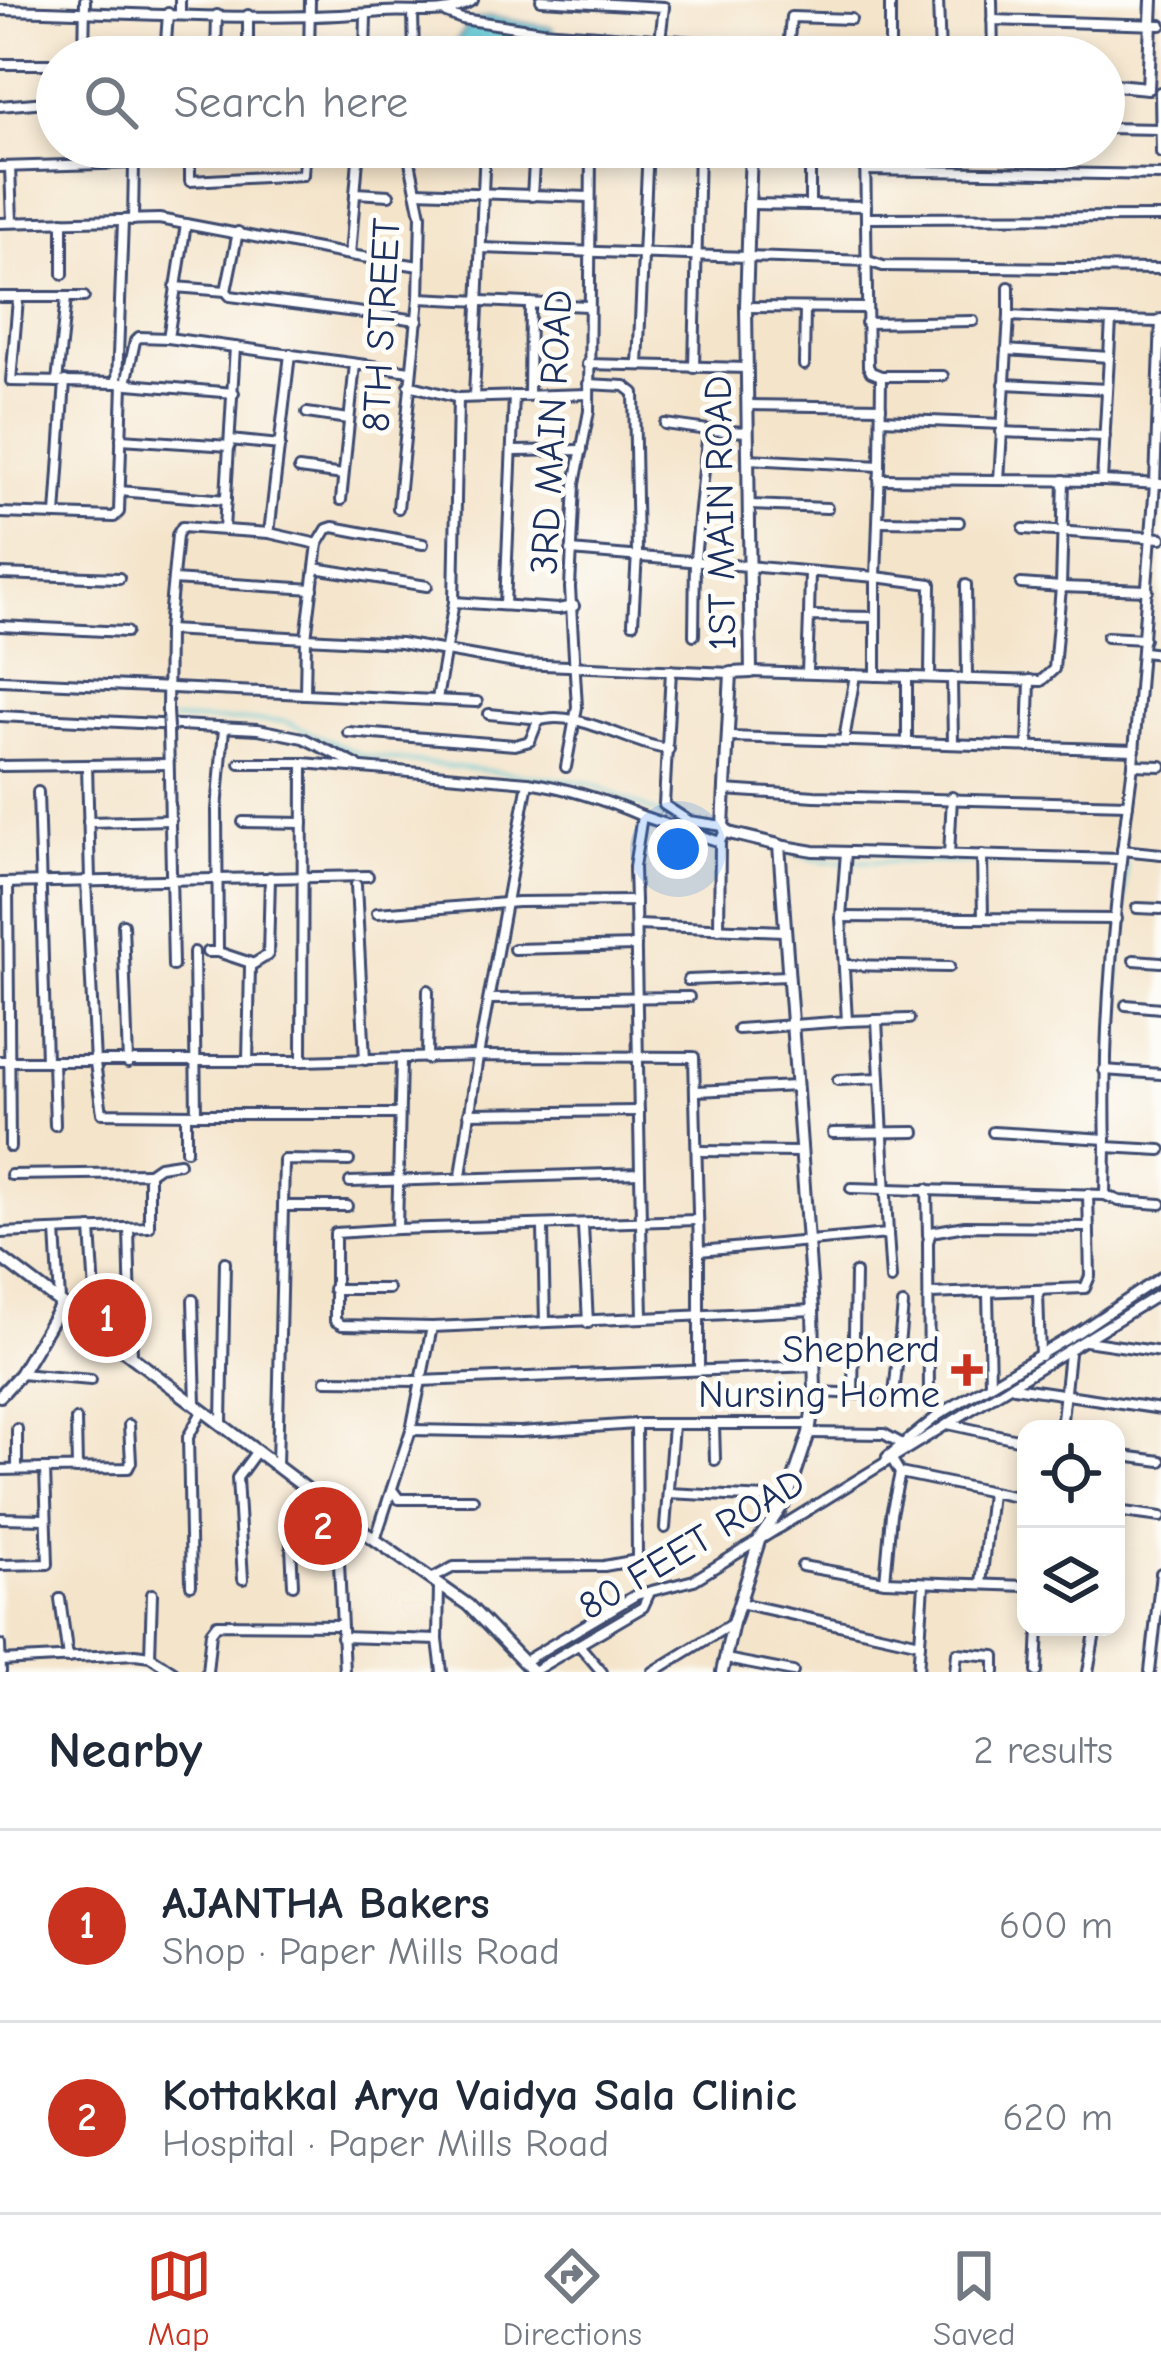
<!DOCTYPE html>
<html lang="en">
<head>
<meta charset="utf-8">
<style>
  :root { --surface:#fff; --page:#f6f6f7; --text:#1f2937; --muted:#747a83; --line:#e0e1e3; --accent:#c8321e }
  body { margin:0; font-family:"Comic Neue",sans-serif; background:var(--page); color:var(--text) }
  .controls { position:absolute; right:36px; bottom:36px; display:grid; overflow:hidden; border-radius:24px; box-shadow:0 6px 18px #0003 }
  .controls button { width:108px; height:108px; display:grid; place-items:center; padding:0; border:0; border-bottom:3px solid var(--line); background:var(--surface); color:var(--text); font:60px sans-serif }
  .you { position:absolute; left:678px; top:849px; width:42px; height:42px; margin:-30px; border:9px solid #fff; border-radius:50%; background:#1a73e8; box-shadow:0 0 0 18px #1a73e833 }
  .badge { display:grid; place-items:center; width:78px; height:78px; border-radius:50%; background:var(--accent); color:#fff; font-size:39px; font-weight:700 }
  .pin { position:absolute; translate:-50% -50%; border:6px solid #fff; box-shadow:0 3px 12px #0006 }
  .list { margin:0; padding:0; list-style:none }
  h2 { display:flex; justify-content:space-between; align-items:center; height:156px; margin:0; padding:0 48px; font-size:51px }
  h2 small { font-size:39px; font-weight:400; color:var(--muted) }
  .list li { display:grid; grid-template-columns:78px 1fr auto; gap:36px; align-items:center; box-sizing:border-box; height:192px; padding:0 48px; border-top:3px solid var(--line) }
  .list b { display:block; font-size:45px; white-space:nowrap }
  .list p { margin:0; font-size:39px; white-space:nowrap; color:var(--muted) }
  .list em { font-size:39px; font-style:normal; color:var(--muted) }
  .icon { flex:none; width:66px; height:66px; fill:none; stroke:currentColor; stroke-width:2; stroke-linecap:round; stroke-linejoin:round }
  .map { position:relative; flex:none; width:1161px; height:1672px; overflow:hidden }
  .search { position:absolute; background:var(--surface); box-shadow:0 6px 18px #0003; left:36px; right:36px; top:36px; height:132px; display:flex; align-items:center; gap:30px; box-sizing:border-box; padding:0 42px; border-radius:66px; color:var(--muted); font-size:45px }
  .sheet { height:540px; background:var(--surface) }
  nav { display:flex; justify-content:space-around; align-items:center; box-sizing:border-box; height:168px; border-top:3px solid var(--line); background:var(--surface); font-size:33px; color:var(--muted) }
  nav a { display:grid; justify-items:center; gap:6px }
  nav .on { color:var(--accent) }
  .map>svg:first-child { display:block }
  .water { fill:#59c5d2; stroke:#3a7a98; stroke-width:3 }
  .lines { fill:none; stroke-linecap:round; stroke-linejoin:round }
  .stream { stroke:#59c5d2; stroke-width:3 }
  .minor-casing { stroke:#3c4a6e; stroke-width:14 }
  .secondary-casing { stroke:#3c4a6e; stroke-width:16 }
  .minor { stroke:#fff; stroke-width:8 }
  .secondary { stroke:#fff; stroke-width:10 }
  .minor-bridge-casing { stroke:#3c4a6e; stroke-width:14; stroke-linecap:butt }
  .minor-bridge { stroke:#fff; stroke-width:8 }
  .poi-dot { fill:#c8321e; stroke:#fdfcf7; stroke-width:4.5 }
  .labels { text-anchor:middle; stroke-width:10; stroke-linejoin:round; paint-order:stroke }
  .street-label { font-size:39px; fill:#1b2f5e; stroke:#fdfcf7 }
  .poi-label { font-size:39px; fill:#1b2f5e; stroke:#fdfcf7; text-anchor:end }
</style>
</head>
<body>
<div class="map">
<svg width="1161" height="1672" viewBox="0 0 1161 1672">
  <rect width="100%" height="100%" fill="#fdfcf7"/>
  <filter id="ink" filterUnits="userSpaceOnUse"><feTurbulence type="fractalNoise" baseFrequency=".00833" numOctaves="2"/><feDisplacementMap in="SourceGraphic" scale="24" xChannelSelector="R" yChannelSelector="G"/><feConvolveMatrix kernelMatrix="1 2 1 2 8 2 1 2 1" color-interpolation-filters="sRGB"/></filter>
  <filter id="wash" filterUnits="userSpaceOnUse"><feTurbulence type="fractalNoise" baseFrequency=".004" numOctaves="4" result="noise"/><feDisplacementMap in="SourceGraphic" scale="48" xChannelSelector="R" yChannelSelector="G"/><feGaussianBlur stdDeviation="2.7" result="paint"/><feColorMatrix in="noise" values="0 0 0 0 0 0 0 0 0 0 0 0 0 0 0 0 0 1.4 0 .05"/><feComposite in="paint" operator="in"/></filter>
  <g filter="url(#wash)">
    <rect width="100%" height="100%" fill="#f4e4ca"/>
    <!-- water -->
    <polygon class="water" points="490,17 552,28 550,57 452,57 456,42 471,21"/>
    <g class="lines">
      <!-- stream -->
      <g class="stream">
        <polyline points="172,720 284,721 364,756 589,783 685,826 720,835"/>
        <polyline points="782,850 822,861 1127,864 1112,1066"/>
        <polyline points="1112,1075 1112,1078 1161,1081"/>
      </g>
    </g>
  </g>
  <g filter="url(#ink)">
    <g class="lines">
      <!-- minor casing -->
      <g class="minor-casing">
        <g id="minor">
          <polyline points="541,0 664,7 658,57"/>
          <polyline points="938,0 940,57"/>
          <polyline points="992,0 993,57"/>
          <path d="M0,10C127,12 256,23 383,12C415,9 444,19 473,0"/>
          <polyline points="413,12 414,57"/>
          <polyline points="446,13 462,19 542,31 753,46"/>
          <polyline points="180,14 180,0"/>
          <polyline points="992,20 1161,25"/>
          <polyline points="788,50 791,17 851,19"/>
          <polyline points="84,57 85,0"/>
          <polyline points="165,57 168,13"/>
          <polyline points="216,57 217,15"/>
          <polyline points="248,57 248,15"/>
          <polyline points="309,57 310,0"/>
          <polyline points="365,57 366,14"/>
          <polyline points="593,57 594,35"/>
          <polyline points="890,57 890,0"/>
          <polyline points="0,64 57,64"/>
          <polyline points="1160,92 1161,153"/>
          <polyline points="0,106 57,101"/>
          <polyline points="1104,128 1160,129"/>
          <polyline points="810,147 810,205"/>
          <polyline points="865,147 868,366 871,372 881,376 943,376"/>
          <polyline points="442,148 485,152"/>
          <polyline points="0,167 134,163"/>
          <polyline points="10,167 12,222"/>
          <polyline points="865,170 1161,175"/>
          <polyline points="416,191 589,197"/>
          <polyline points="355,193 389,195"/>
          <polyline points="532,196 535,147"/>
          <polyline points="750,204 866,206"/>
          <polyline points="867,218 1161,217"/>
          <polyline points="133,220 134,163 190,162 190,181 303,175 305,147"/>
          <polyline points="0,223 159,219 350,255 359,147"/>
          <polyline points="186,224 168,338 410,371"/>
          <polyline points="238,232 226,291 230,296 418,320"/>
          <polyline points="481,248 868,261 883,266 1161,269"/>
          <polyline points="350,255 419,266"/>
          <polyline points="63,274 63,221"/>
          <polyline points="175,287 226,291"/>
          <polyline points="0,297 84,297"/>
          <polyline points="419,298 587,306"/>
          <polyline points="18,299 11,381 117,383 234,393"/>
          <polyline points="746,307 866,308"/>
          <polyline points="1009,316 1009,287"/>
          <polyline points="1161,319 1155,484 1133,765 1161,766"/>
          <polyline points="1111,321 1161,322"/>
          <polyline points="866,323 973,321"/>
          <polyline points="1006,350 1109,357"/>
          <polyline points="587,364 747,368"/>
          <polyline points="638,365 648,147"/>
          <polyline points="804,365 805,308"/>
          <polyline points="694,368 699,147"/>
          <polyline points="57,382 66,298"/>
          <polyline points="117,383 123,221"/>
          <polyline points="126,384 135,341 139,337 168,338"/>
          <polyline points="588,384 625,386 634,393 637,553 633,623"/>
          <polyline points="1004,384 1107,389"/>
          <polyline points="409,385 458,398 589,394"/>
          <polyline points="529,395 530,303"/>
          <polyline points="474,397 485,147"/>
          <polyline points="749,405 881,407"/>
          <polyline points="307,413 348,419"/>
          <polyline points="881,419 1002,424"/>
          <polyline points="665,424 708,430"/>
          <polyline points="1001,432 1105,436"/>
          <polyline points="121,439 230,446"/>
          <polyline points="230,440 280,445"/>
          <polyline points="514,451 582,450"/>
          <polyline points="748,459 880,466 881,376"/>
          <polyline points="299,469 343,475"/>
          <polyline points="879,479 999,480 1009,316 1111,321 1102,481 999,480"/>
          <polyline points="1102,481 1161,484"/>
          <polyline points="119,491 226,500"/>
          <polyline points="341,500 355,364"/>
          <polyline points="750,505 827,508"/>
          <polyline points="398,508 419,298 421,215 407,147"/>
          <polyline points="0,513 114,517 119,512 123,383"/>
          <polyline points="56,515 65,381"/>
          <polyline points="879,521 959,522"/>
          <polyline points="224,529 235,347"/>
          <polyline points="1024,529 1161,538"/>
          <polyline points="269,533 290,354"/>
          <polyline points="318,544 327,529 333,527 423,544"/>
          <polyline points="571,551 876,577 880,466"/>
          <polyline points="315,568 427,586"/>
          <polyline points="0,574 119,578"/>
          <polyline points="173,580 313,589"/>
          <polyline points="1021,584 1061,587 1064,480"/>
          <polyline points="966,585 967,679"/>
          <polyline points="454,602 558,609 574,606"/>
          <polyline points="505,605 514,396"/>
          <polyline points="809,616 810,572"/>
          <polyline points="0,626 126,632"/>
          <polyline points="694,635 695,559 708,430 748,432"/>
          <polyline points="1107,637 1144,639"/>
          <polyline points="1143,652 1161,654"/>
          <polyline points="671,670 664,805 689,821 723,826"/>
          <polyline points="751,672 1041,681 1054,669 1061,587 1148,590"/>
          <polyline points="807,673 809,616 876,617"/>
          <polyline points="876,676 876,577 931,584 930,677"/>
          <polyline points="952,678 953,744"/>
          <polyline points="0,680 304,694"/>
          <polyline points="437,699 454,602 458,398"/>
          <polyline points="477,702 305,694 306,638 400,643 521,664 731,673"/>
          <polyline points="167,711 168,630 306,638 318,544 269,533 182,527 177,535 168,630"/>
          <polyline points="489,714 541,719"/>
          <polyline points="0,716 258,729 303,738 357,765"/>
          <polyline points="168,729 173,966"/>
          <path d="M348,732L515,745L530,741L538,721C574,707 630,745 669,749"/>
          <polyline points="728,737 1135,750"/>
          <polyline points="844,740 855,675"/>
          <polyline points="907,743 907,677"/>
          <polyline points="1028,747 1030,680"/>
          <polyline points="240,763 303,763 302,1061 478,1056 694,1057 699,1251 888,1234 877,1020 847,1021"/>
          <path d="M303,763L528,782C568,788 605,800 642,816L634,867L635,901"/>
          <polyline points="87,765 90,880"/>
          <path d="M1133,765C1116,891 1102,1019 1106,1147L1161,1150"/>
          <polyline points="0,766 168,764"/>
          <polyline points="566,767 577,707 570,588 575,484 589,411 591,147"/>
          <polyline points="725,790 815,796 1128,804"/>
          <polyline points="38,792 46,1060"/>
          <polyline points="642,816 720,842"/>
          <polyline points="88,822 171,820"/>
          <polyline points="243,822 303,823"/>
          <polyline points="779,845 814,851 1121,859"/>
          <polyline points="1122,850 1161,854"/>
          <polyline points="949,855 952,797"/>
          <polyline points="982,855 983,918"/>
          <polyline points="86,880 95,1063 102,1113 196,1114"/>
          <polyline points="0,883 368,876"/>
          <polyline points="8,883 10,1147"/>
          <polyline points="356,885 365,1060"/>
          <polyline points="1137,908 1161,909"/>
          <polyline points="841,917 1116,919"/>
          <polyline points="123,924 128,1063"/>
          <polyline points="636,925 783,931"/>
          <polyline points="719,929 720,842 725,830"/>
          <polyline points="514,949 636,946"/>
          <polyline points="194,952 196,1114 398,1114"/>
          <polyline points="207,952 218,952 217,810 224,729"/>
          <polyline points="218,952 251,963"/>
          <polyline points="1134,960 1161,962"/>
          <polyline points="845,965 949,967"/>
          <polyline points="688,980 788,976"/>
          <polyline points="489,999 689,997"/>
          <polyline points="1126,1005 1161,1008"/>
          <polyline points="877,1020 909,1019"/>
          <polyline points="738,1029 847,1021 841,917 846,852"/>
          <polyline points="427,1059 428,990"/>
          <polyline points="401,1060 397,1229 697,1220"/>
          <polyline points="0,1061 302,1061"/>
          <polyline points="53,1061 55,1125"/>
          <polyline points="248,1062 250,966 268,955 270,877"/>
          <polyline points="1104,1070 1161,1074"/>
          <polyline points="838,1080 880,1078"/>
          <polyline points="697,1091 796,1086"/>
          <polyline points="469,1113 639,1111"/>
          <polyline points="186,1114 186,1150"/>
          <polyline points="993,1132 1106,1139"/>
          <polyline points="833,1133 915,1132"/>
          <polyline points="1106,1147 1105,1195 1119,1201 1161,1204"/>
          <polyline points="698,1151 800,1152"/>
          <polyline points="149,1173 159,1166 179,1163"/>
          <polyline points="461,1176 478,1056 528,782"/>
          <polyline points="350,1182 640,1173 635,901 518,902 377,913"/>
          <polyline points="851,1188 1105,1195"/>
          <polyline points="927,1189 928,1235"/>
          <polyline points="283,1206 284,1160 349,1161"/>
          <polyline points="583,1226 588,1323"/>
          <polyline points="129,1228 132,1358"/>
          <polyline points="543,1228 545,1322"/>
          <polyline points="91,1229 95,1294 131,1299"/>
          <polyline points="397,1229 335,1233 335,1321 342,1325 432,1327"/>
          <polyline points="56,1231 60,1301"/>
          <polyline points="0,1233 149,1227 149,1173 11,1175"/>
          <polyline points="888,1234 891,1279"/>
          <polyline points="699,1251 699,1368"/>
          <polyline points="333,1289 388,1289"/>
          <polyline points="1038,1292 1040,1356"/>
          <polyline points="988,1293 990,1385"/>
          <polyline points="931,1294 1085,1288 1090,1276 1088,1194"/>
          <polyline points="193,1300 196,1404"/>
          <polyline points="643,1318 813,1310"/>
          <polyline points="1086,1341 1161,1352"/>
          <polyline points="20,1374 91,1380"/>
          <polyline points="326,1380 420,1381 815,1366"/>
          <polyline points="1014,1387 1161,1409"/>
          <polyline points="815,1392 894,1395 903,1305"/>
          <polyline points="853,1393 855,1273"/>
          <polyline points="940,1414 929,1397 928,1242 931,1232 965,1226 1088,1227"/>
          <polyline points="76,1420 77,1469"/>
          <polyline points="222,1423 225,1262"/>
          <polyline points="636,1424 637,1559"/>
          <polyline points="948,1424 1026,1441"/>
          <polyline points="714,1425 715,1460"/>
          <polyline points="1061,1429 1069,1353"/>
          <polyline points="411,1430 520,1432 636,1424 810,1424"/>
          <polyline points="809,1433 884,1434 906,1446"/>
          <polyline points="1116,1455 1161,1461"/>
          <polyline points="890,1456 900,1473 1026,1499"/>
          <polyline points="887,1457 940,1414 1080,1331 1161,1277"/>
          <polyline points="277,1466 283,1206 347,1206"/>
          <polyline points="17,1469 17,1429"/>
          <polyline points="0,1470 45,1469"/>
          <polyline points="393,1491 399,1499 473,1499"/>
          <polyline points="668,1493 785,1499"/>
          <polyline points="1116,1511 1161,1517"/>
          <polyline points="0,1518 45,1519"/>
          <polyline points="665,1528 673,1425"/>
          <polyline points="375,1540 411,1430 432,1327 643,1318 640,1173"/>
          <polyline points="0,1565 48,1564 45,1469 128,1468 131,1462 129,1425"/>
          <polyline points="802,1566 885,1581 1026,1586"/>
          <polyline points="433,1578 454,1567 604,1566 665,1555"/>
          <polyline points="243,1579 237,1478 256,1452"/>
          <polyline points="885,1581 891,1514 900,1473"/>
          <polyline points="981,1584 991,1493"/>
          <polyline points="191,1585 188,1437 203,1410"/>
          <polyline points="293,1585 290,1527 310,1492"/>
          <polyline points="60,1599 68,1658"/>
          <polyline points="740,1603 920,1643"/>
          <polyline points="341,1637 438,1640 442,1672"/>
          <polyline points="438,1640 439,1585"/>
          <polyline points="0,1645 1,1672"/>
          <polyline points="579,1645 602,1672"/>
          <polyline points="150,1656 152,1594"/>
          <polyline points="726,1659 793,1672"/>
          <polyline points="0,1661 135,1654 150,1656 174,1672"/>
          <polyline points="523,1662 636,1595 694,1580 1161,1293"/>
          <polyline points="207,1672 211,1632 217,1624 341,1625"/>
          <polyline points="344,1672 339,1563 340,1553 357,1527"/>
          <polyline points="532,1672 643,1607 649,1594"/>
          <polyline points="653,1672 733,1623"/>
          <polyline points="918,1672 924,1584"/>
          <polyline points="955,1672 957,1653 995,1656 995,1672"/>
          <polyline points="1037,1672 1039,1627"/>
          <polyline points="1088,1672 1096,1627"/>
          <polyline points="1150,1672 1161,1573"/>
        </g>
      </g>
      <!-- secondary casing -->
      <g class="secondary-casing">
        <g id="secondary">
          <polyline points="753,57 753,46 858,57"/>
          <polyline points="1104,84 1148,88 1152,0"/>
          <polyline points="0,1257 357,1527 468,1605 533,1672"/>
          <polyline points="0,1396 20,1374 61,1305"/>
          <polyline points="722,1672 733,1623 760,1538 787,1499 809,1433 815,1392 813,1310 779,845 729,833 723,826 731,673 751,672 746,307 751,147"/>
        </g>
      </g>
      <!-- minor -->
      <use href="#minor" class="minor"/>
      <!-- secondary -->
      <use href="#secondary" class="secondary"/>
      <!-- minor-bridge casing -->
      <g class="minor-bridge-casing">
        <polyline id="minor-bridge" points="167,711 168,729"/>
      </g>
      <!-- minor-bridge -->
      <use href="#minor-bridge" class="minor-bridge"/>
    </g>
  </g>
  <!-- markers -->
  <path class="poi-dot" d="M961 1352h12v12h12v12h-12v12h-12v-12h-12v-12h12z"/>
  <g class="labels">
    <!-- street labels -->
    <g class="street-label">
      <text transform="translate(380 325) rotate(-87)" y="14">8TH STREET</text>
      <text transform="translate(550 432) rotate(-87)" y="14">3RD MAIN ROAD</text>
      <text transform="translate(719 513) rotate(-91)" y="14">1ST MAIN ROAD</text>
      <text transform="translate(691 1543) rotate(-31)" y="14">80 FEET ROAD</text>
    </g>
    <!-- poi labels -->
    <g class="poi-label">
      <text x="940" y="1362">Shepherd<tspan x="940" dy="45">Nursing Home</tspan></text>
    </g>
  </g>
</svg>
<div class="controls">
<button><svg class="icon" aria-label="locate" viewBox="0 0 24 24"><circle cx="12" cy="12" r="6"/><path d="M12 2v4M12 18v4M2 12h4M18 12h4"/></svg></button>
<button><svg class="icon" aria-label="layers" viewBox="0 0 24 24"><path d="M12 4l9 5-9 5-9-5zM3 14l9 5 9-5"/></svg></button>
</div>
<div class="you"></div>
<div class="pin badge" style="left:107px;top:1318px">1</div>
<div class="pin badge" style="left:323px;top:1526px">2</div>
<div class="search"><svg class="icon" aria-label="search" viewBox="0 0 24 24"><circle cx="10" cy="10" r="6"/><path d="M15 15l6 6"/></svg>Search here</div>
</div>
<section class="sheet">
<h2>Nearby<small>2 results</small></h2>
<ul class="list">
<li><span class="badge">1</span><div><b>AJANTHA Bakers</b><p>Shop · Paper Mills Road</p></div><em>600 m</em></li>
<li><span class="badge">2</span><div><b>Kottakkal Arya Vaidya Sala Clinic</b><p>Hospital · Paper Mills Road</p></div><em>620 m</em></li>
</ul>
</section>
<nav>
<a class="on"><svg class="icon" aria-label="map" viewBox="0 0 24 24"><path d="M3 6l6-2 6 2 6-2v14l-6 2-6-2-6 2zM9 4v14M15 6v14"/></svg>Map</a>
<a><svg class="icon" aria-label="directions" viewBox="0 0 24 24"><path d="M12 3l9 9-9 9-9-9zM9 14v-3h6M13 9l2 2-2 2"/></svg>Directions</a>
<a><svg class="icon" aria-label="saved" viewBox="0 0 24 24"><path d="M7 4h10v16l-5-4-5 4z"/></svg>Saved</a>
</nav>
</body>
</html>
